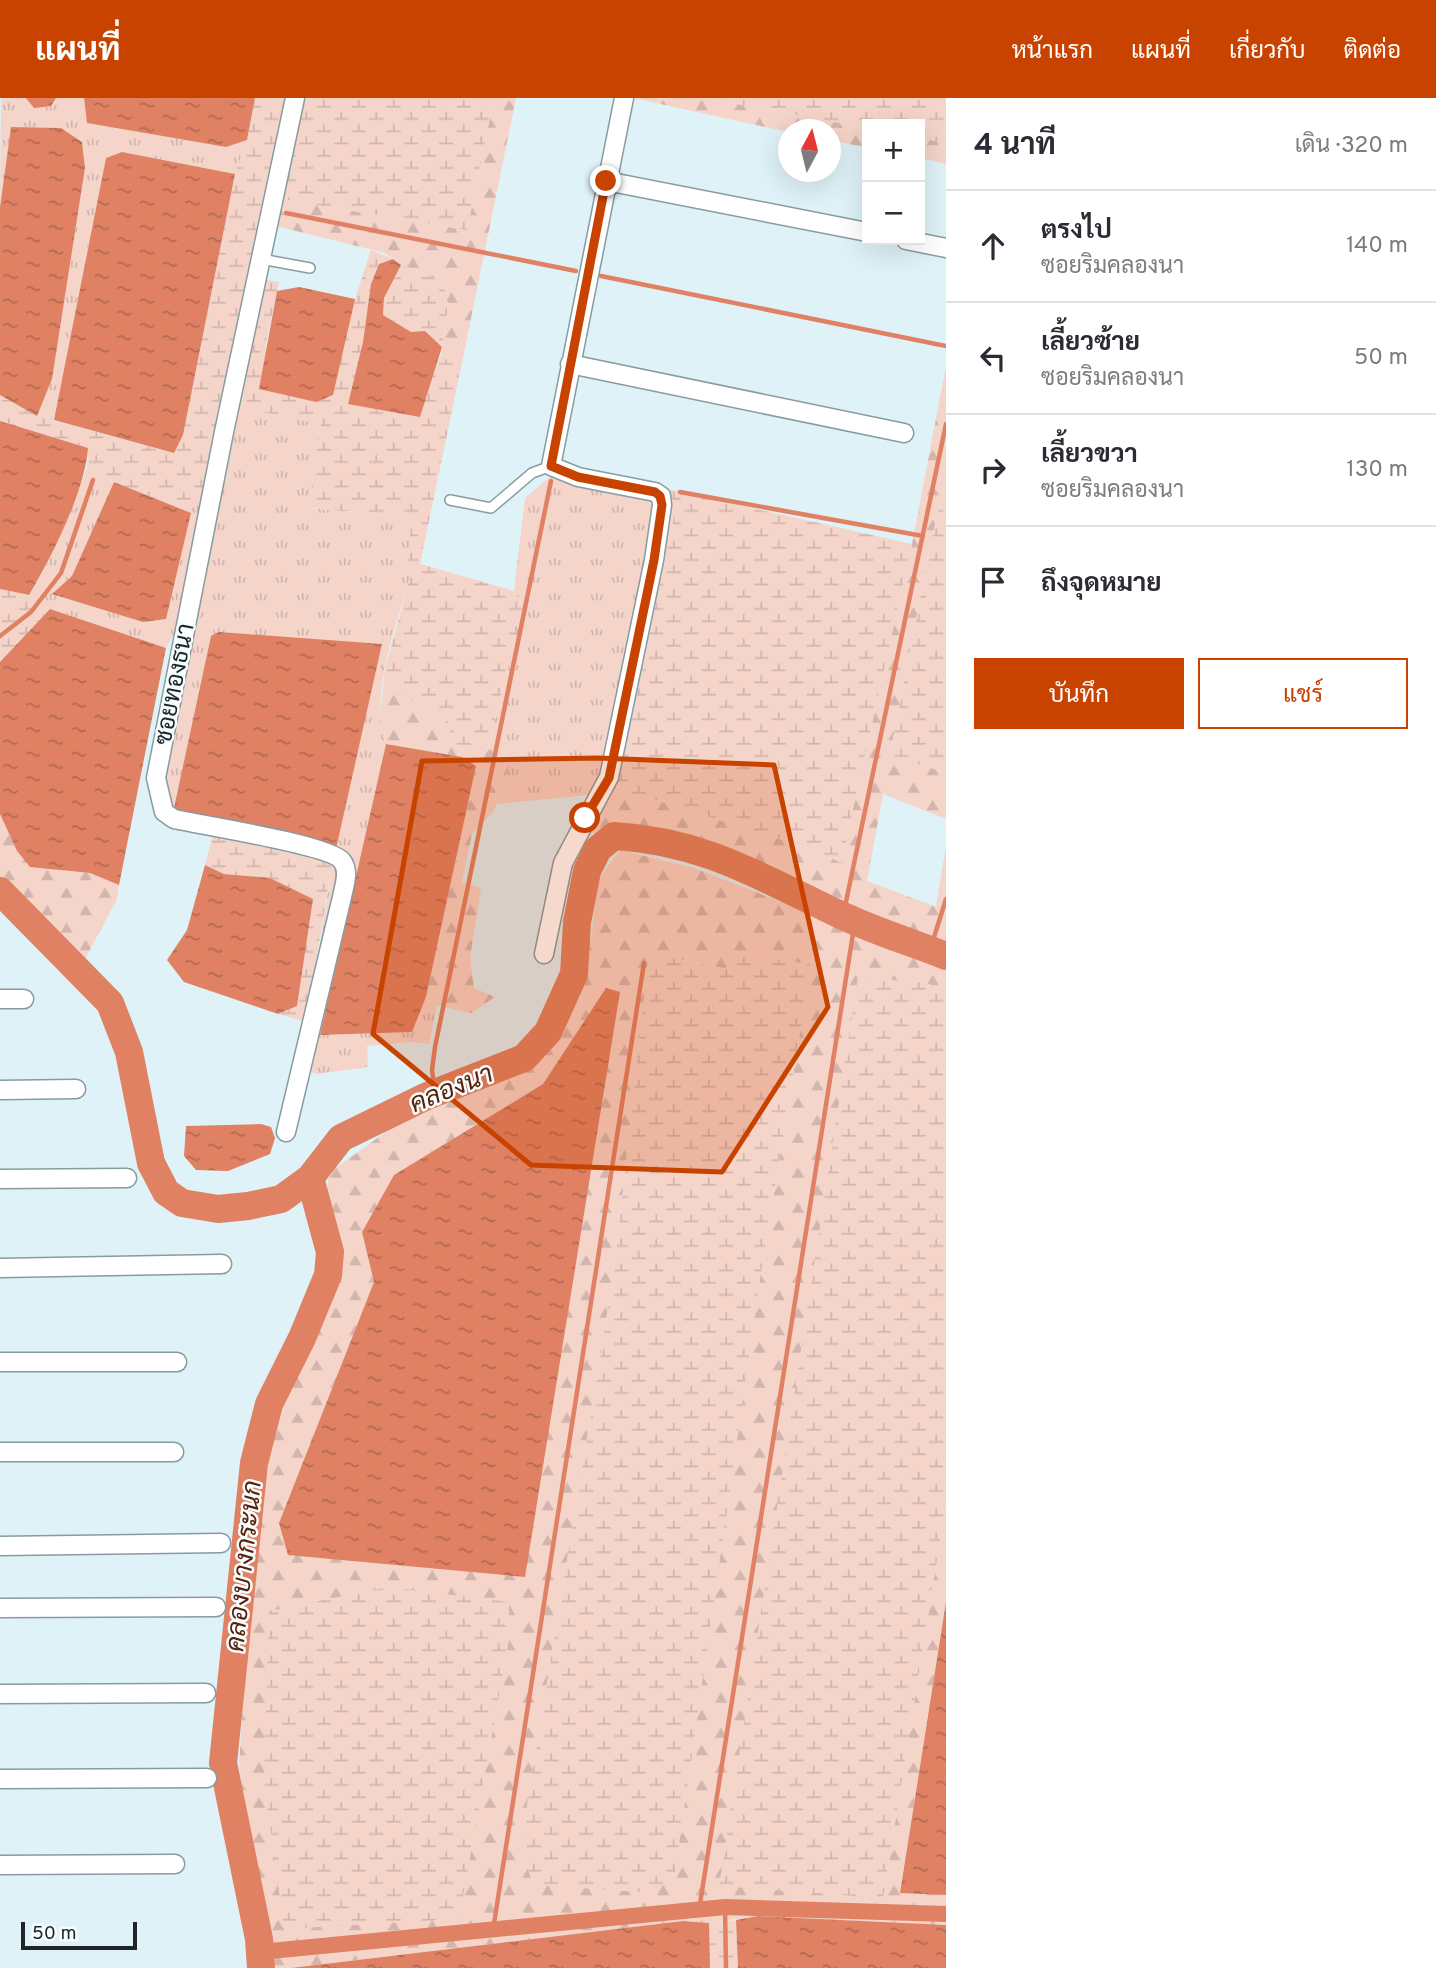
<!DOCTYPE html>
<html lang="th">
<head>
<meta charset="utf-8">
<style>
  :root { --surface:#fff; --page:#f2f2f3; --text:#2b2b33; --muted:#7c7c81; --line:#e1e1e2; --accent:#c84200 }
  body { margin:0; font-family:Overpass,Sarabun,sans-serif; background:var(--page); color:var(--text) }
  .controls { position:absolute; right:21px; top:21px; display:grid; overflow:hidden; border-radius:0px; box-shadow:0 7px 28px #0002 }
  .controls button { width:63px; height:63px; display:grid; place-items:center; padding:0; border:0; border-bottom:2px solid var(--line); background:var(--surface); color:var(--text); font:35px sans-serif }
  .compass { position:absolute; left:778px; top:21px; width:63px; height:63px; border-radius:50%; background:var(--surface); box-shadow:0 7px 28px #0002; rotate:7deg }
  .scale { position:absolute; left:21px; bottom:18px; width:116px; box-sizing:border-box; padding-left:7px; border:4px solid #1e2527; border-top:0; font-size:19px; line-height:24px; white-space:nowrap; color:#1e2527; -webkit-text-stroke:5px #f5fdff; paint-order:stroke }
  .stop { position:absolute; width:21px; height:21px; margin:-16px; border:5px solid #c84200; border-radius:50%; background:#fff }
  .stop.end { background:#c84200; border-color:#fff; box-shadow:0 2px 7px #0008 }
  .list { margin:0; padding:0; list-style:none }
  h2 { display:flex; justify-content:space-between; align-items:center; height:91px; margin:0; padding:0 28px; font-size:30px }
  h2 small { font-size:23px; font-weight:400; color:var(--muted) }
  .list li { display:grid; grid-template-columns:46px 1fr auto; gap:21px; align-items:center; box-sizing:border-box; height:112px; padding:0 28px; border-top:2px solid var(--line) }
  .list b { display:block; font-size:26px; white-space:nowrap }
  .list p { margin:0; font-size:23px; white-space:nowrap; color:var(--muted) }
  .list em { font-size:23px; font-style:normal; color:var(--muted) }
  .actions { display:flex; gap:14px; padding:21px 28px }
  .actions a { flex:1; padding:16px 0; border:2px solid var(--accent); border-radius:0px; text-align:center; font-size:24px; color:var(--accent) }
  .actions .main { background:var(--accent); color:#fff }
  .icon { flex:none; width:38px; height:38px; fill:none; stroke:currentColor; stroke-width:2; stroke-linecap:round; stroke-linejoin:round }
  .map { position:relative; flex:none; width:946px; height:1870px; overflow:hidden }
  header { display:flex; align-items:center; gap:42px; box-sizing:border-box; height:98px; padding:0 35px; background:var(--accent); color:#fff }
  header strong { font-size:33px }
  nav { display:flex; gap:38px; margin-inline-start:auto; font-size:24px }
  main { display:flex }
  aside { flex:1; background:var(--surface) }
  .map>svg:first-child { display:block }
  .grass { fill:url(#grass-tufts) }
  .forest { fill:url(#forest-firs); fill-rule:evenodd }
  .wetland { fill:url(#wetland-marsh) }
  .water { fill:url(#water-ripples) }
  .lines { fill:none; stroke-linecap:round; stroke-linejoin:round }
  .stream { stroke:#df8162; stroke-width:4.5 }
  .canal { stroke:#df8162; stroke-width:16 }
  .river { stroke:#df8162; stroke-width:28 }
  .lane-casing { stroke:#889ba0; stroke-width:12 }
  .street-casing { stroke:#889ba0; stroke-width:21 }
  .lane { stroke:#fff; stroke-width:9 }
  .street { stroke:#fff; stroke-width:18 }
  .route { stroke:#c84200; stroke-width:9 }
  .marked { fill:#c84200; fill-opacity:0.2; stroke:#c84200; stroke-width:5; stroke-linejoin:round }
  .labels { text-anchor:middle; stroke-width:5; stroke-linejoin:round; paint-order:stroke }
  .street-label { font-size:24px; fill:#1e2527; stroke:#f5fdff }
  .water-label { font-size:26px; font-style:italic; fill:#5b200a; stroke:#f5fdff }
</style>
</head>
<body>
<header>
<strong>แผนที่</strong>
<nav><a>หน้าแรก</a><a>แผนที่</a><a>เกี่ยวกับ</a><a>ติดต่อ</a></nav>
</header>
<main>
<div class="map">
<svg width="946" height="1870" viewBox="0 0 946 1870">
  <defs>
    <pattern id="grass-tufts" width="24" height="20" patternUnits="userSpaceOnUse" patternTransform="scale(1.75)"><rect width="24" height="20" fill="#f5d4c9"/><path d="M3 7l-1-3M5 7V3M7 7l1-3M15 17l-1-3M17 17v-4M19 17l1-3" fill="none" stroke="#d2b6ad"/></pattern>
    <pattern id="forest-firs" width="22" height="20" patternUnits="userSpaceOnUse" patternTransform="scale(1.75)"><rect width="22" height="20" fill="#f5d4c9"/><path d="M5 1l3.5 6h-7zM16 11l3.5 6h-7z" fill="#d2b6ad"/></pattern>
    <pattern id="wetland-marsh" width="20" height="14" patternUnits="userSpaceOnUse" patternTransform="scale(1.75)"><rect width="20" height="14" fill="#f5d4c9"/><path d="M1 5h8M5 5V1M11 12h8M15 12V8" fill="none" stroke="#d2b6ad"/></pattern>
    <pattern id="water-ripples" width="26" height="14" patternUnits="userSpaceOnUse" patternTransform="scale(1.75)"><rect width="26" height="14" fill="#df8162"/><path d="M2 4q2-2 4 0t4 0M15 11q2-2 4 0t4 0" fill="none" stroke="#b46951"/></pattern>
  </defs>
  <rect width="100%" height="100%" fill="#def2f7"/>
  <!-- grass -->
  <g class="grass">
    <polygon points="1,0 26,0 51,8 56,0 84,0 87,25 226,49 247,42 235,76 122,54 106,60 54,322 37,318 52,281 85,70 82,44 61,30 11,29 0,109"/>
    <path d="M237,309L321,326L308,410L412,419L407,465L411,475C398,523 368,599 386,646L320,937L412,934L426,899L437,907L429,946L410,944L367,948L368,969L316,976L296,968L312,898L332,767L382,546L211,538L174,710L168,707L162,687Z"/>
    <polygon points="563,368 667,391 674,419 633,617 611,695 496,706 513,657 487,652 523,508 514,493 525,400"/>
    <polygon points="87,370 114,384 72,478 53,496 197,388 204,398 176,532 166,550 50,511 29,497 45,470"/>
  </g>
  <!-- forest -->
  <g class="forest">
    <polygon points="494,0 516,0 460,274 441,257 448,207 443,184 401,167 385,155 276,128 281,101 467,132"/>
    <polygon points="633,0 705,0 867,30 867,50 831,42 830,32 788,34"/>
    <polygon points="920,40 946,45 946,66 920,60"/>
    <polygon points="946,268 946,381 930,448 890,656 946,675 946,721 883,696 867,783 936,809 946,748 946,854 845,803 682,737 633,729 587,736 595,716 611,695 643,698 817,753 841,764 912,446"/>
    <polygon points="385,571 397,595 447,622 487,652 508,650 513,657 494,713 472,736 462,784 481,790 470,860 474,890 495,899 471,915 437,907 426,899 476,668 462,659 386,646 379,628"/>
    <polygon points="0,716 17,753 65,773 90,775 119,787 117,801 84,863 0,780"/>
    <path d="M620,752L694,770L946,868V893L926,885L883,1800L946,1405V1504L900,1794L946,1797V1827L758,1818L709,1825L683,1823L291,1870H269L239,1669L250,1493L266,1346L312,1227L339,1172L326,1099L329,1075L402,1022L516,970L565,917L592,836L597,783ZM649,855L727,871L811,866L761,1175L534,1787L520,1751L614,1174ZM606,891L279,1425L374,1184L362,1134L394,1077L543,986Z"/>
  </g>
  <!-- wetland -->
  <g class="wetland">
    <polygon points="255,0 288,0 204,398 197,389 191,415 114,384 87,370 88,350 0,323 0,297 37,318 174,355 183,337 235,76 247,42"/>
    <polygon points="302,0 494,0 467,132 281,101"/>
    <polygon points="705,0 946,0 946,45 920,40 920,26 867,26 867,30"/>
    <polygon points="371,152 393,161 379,166 371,186 363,244 420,319 429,284 441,257 460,274 420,466 514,493 523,508 487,652 454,646 447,622 397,595 385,571 411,475 407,465 412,419 308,410 321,326 237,309 263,181 279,184 265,250 355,201"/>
    <polygon points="401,167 443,184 448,207 442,249 425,233 411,234 383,217 384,200"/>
    <polygon points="946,381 946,675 890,657 930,448"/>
    <polygon points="667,391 912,446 841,765 817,753 643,698 611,695 633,617 674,419"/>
    <polygon points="0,491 29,497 50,511 0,564"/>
    <polygon points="213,737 295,753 332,767 306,924 278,916 297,908 313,801 270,780 224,776 205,767"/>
    <polygon points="649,855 726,871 730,856 811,866 761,1175 674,1782 640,1794 534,1787 520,1751 614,1174"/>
    <polygon points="858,879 926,885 946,893 946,1405 883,1800 719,1788"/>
    <polygon points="388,1489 509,1504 509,1541 459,1821 284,1831 264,1683 269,1513"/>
    <polygon points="736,1822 738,1870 710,1870 709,1825"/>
  </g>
  <!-- water -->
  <g class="water">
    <polygon points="26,0 56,0 51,8 34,10"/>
    <polygon points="84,0 255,0 247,42 226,49 87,25"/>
    <polygon points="11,29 61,30 82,44 85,70 52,281 37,318 0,297 0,109"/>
    <polygon points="122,54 235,76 183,337 174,355 54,322 106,60"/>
    <polygon points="393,161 401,167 384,200 383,217 411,234 425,233 442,249 420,319 348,306 363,244 371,186 379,166"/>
    <polygon points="299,189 355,201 333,297 316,304 259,291 277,193"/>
    <path d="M0,323L88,350C85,393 51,460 29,497L0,491Z"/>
    <polygon points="114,384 191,415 166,521 143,524 52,496 72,478"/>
    <polygon points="50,511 166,550 119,787 90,775 30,769 17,753 0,716 0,564"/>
    <polygon points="219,534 382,546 336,751 189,717 174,710 211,538"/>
    <polygon points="386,646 462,659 476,668 426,899 412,934 320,937"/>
    <polygon points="205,767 224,776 270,780 313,801 297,908 278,916 184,884 167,862 187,832"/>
    <polygon points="606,890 620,894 525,1479 288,1457 279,1425 374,1184 362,1134 394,1077 543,986"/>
    <polygon points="261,1026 271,1029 275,1040 270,1056 228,1073 196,1072 184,1058 186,1028"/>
    <polygon points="946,1504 946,1797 900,1795"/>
    <polygon points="758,1818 946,1827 946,1870 738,1870 736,1822"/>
    <polygon points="683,1823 709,1825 710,1870 291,1870"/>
  </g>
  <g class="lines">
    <!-- stream -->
    <g class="stream">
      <polyline points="286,115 576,173"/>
      <polyline points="601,178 946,248"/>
      <polyline points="680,394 923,438"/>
      <polyline points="0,538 31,514 61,475 93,382"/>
      <polyline points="843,818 946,326"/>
      <polyline points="930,852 946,801"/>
      <polyline points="435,995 432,972 435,949 551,383"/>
      <polyline points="725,1809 726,1870"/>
      <polyline points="699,1812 855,823"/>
      <polyline points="493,1832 644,865"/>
    </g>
    <!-- canal -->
    <polyline class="canal" points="260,1854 725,1809 946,1816"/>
    <!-- river -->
    <g class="river">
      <path d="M0,793L110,905L129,954L151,1065L166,1094L182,1105L218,1111L248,1108L281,1101L310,1080L341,1040L427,998L524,960L548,934L574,876L577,824L587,773L598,751L614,738C704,743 762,780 841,817C874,833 911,844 946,858"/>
      <polyline points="261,1870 259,1841 223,1665 254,1365 269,1306 302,1240 328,1177 330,1154 310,1080"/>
    </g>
    <!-- lane casing -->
    <g class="lane-casing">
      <g id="lane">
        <polyline points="261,161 310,170"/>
        <polyline points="450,402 491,410 532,375 551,368"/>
      </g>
    </g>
    <!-- street casing -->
    <g class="street-casing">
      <g id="street">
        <polyline points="606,83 867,134"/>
        <polyline points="906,142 946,150"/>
        <polyline points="570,266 904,335"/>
        <polyline points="544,856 563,765 609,679 654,462 662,407 661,398 655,394 578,379 551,368 624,0"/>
        <polyline points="0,901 24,901"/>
        <polyline points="0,992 76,991"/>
        <path d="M286,1034L342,799C344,788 350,773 342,763C330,747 201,727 174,721L164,714L156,680L224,334L295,0"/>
        <polyline points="0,1081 127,1080"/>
        <polyline points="0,1170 222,1166"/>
        <polyline points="0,1264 177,1264"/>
        <polyline points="0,1354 174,1354"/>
        <polyline points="0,1448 221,1445"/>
        <polyline points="0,1510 216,1509"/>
        <polyline points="0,1596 206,1595"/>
        <polyline points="0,1681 207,1680"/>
        <polyline points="0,1767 175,1766"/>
      </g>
    </g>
    <!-- lane -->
    <use href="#lane" class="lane"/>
    <!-- street -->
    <use href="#street" class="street"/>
  </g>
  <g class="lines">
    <!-- route -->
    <polyline class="route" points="585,720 609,680 654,462 662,407 660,398 655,394 578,379 551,368 606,83"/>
  </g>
  <!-- marked area -->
  <path class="marked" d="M598,660L774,667L828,909L722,1074L531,1067L373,936L422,663Z"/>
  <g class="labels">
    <!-- street labels -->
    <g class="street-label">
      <text transform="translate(174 586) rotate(-79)" y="8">ซอยทองธนา</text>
    </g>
    <!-- water labels -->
    <g class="water-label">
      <text transform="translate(451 990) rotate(-22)" y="9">คลองนา</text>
      <text transform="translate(243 1468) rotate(-84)" y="9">คลองบางกระนก</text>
    </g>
  </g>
</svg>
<div class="controls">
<button>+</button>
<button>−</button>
</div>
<svg class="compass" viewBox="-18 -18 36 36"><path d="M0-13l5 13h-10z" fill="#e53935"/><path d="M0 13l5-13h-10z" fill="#7c7c81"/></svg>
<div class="scale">50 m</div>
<div class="stop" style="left:585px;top:720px"></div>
<div class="stop end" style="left:606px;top:83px"></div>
</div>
<aside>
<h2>4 นาที<small>เดิน · 320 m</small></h2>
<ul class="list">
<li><svg class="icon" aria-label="ahead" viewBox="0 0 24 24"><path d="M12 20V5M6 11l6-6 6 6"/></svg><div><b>ตรงไป</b><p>ซอยริมคลองนา</p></div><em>140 m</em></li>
<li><svg class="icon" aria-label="left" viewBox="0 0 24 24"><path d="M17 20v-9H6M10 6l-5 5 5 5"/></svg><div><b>เลี้ยวซ้าย</b><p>ซอยริมคลองนา</p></div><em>50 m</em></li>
<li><svg class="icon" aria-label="right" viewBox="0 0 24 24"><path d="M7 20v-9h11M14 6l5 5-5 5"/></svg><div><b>เลี้ยวขวา</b><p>ซอยริมคลองนา</p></div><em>130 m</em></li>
<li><svg class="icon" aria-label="arrive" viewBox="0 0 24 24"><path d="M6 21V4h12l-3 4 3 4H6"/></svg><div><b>ถึงจุดหมาย</b></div></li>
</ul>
<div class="actions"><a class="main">บันทึก</a><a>แชร์</a></div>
</aside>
</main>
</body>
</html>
